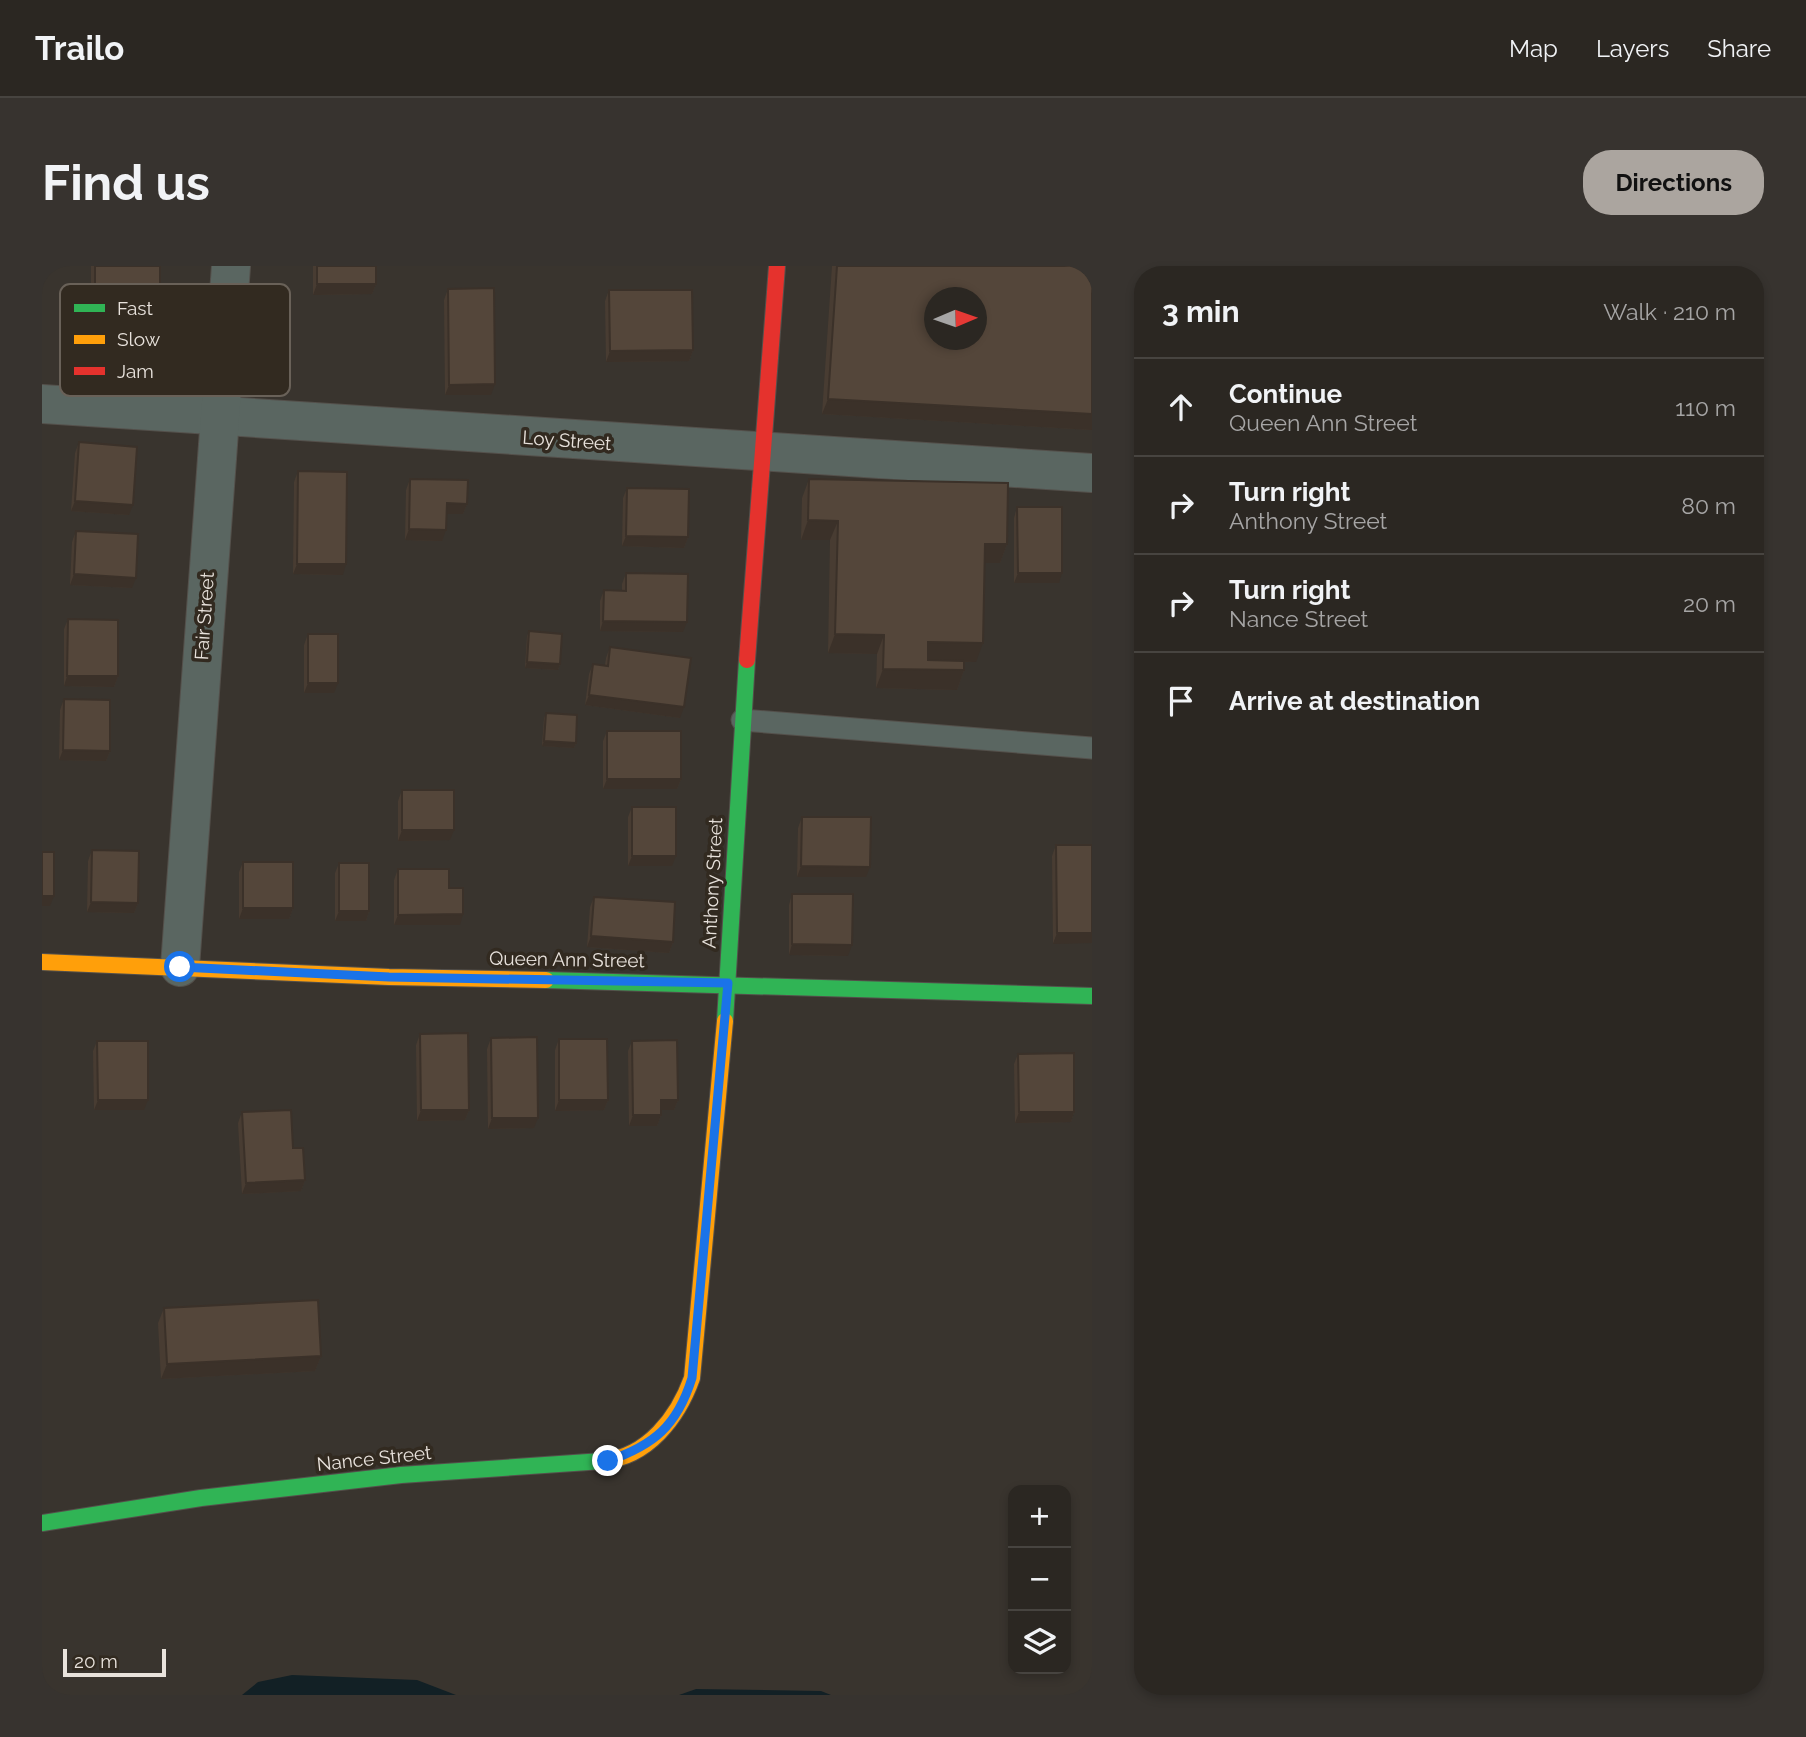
<!DOCTYPE html>
<html lang="en">
<head>
<meta charset="utf-8">
<style>
  :root { --surface:#2b2722; --page:#37332f; --text:#f1f3f6; --muted:#a6a5a5; --line:#474440; --accent:#aba59f }
  body { margin:0; font-family:Raleway,sans-serif; background:var(--page); color:var(--text) }
  .controls { position:absolute; right:21px; bottom:21px; display:grid; overflow:hidden; border-radius:14px; box-shadow:0 4px 10px #0003 }
  .controls button { width:63px; height:63px; display:grid; place-items:center; padding:0; border:0; border-bottom:2px solid var(--line); background:var(--surface); color:var(--text); font:35px sans-serif }
  .compass { position:absolute; left:882px; top:21px; width:63px; height:63px; border-radius:50%; background:var(--surface); box-shadow:0 4px 10px #0003; rotate:88deg }
  .scale { position:absolute; left:21px; bottom:18px; width:103px; box-sizing:border-box; padding-left:7px; border:4px solid #e8e2dc; border-top:0; font-size:19px; line-height:24px; white-space:nowrap; color:#e8e2dc; -webkit-text-stroke:5px #322a20; paint-order:stroke }
  .stop { position:absolute; width:21px; height:21px; margin:-16px; border:5px solid #1a73e8; border-radius:50%; background:#fff }
  .stop.end { background:#1a73e8; border-color:#fff; box-shadow:0 2px 7px #0008 }
  .list { margin:0; padding:0; list-style:none }
  h2 { display:flex; justify-content:space-between; align-items:center; height:91px; margin:0; padding:0 28px; font-size:30px }
  h2 small { font-size:23px; font-weight:400; color:var(--muted) }
  .list li { display:grid; grid-template-columns:46px 1fr auto; gap:21px; align-items:center; box-sizing:border-box; height:98px; padding:0 28px; border-top:2px solid var(--line) }
  .list b { display:block; font-size:26px; white-space:nowrap }
  .list p { margin:0; font-size:23px; white-space:nowrap; color:var(--muted) }
  .list em { font-size:23px; font-style:normal; color:var(--muted) }
  .icon { flex:none; width:38px; height:38px; fill:none; stroke:currentColor; stroke-width:2; stroke-linecap:round; stroke-linejoin:round }
  .map { position:relative; flex:none; width:1050px; height:1429px; overflow:hidden; border-radius:28px }
  header { display:flex; align-items:center; gap:42px; box-sizing:border-box; height:98px; padding:0 35px; background:var(--surface); border-bottom:2px solid var(--line) }
  header strong { font-size:33px }
  nav { display:flex; gap:38px; margin-inline-start:auto; font-size:24px }
  .intro { display:flex; align-items:center; justify-content:space-between; box-sizing:border-box; height:168px; padding:0 42px }
  h1 { margin:0; font-size:49px }
  .button { padding:18px 32px; border-radius:28px; background:var(--accent); color:#111; font-size:24px; font-weight:700 }
  main { display:flex; gap:42px; padding:0 42px }
  aside { flex:1; background:var(--surface); border-radius:28px; box-shadow:0 4px 10px #0003 }
  .map>svg:first-child { display:block }
  .water { fill:#122025 }
  .lines { fill:none; stroke-linecap:round; stroke-linejoin:round }
  .lane-casing { stroke:#54504b; stroke-width:23 }
  .street-casing { stroke:#54504b; stroke-width:40 }
  .fast-casing { stroke:#54504b; stroke-width:18 }
  .slow-casing { stroke:#54504b; stroke-width:18 }
  .jam-casing { stroke:#54504b; stroke-width:18 }
  .lane { stroke:#5a6661; stroke-width:21 }
  .street { stroke:#5a6661; stroke-width:38 }
  .fast { stroke:#30b455; stroke-width:16 }
  .slow { stroke:#ff9f0a; stroke-width:16 }
  .jam { stroke:#e5322d; stroke-width:16 }
  .wall { fill:#483c32 }
  .shaded-wall { fill:#3b3129 }
  .building { fill:#54463a; stroke:#3b3129; stroke-width:2; fill-rule:evenodd }
  .route { stroke:#1a73e8; stroke-width:9 }
  .labels { text-anchor:middle; stroke-width:7; stroke-linejoin:round; paint-order:stroke }
  .street-label { font-size:19px; fill:#e8e2dc; stroke:#322a20 }
  .key { fill:#322a20; stroke:#696158; stroke-width:2 }
  .key-label { font-size:19px; fill:#e8e2dc }
</style>
</head>
<body>
<header>
<strong>Trailo</strong>
<nav><a>Map</a><a>Layers</a><a>Share</a></nav>
</header>
<div class="intro"><h1>Find us</h1><a class="button">Directions</a></div>
<main>
<div class="map">
<svg width="1050" height="1429" viewBox="0 0 1050 1429">
  <rect width="100%" height="100%" fill="#39342e"/>
  <!-- water -->
  <g class="water">
    <polygon points="250,1409 375,1414 414,1429 200,1429 216,1416"/>
    <polygon points="654,1423 779,1425 789,1429 637,1429"/>
  </g>
  <g class="lines">
    <!-- lane casing -->
    <g class="lane-casing">
      <polyline id="lane" points="700,454 1050,482"/>
    </g>
    <!-- street casing -->
    <g class="street-casing">
      <g id="street">
        <polyline points="0,138 1050,207"/>
        <polyline points="138,701 189,0"/>
      </g>
    </g>
    <!-- fast casing -->
    <g class="fast-casing">
      <g id="fast">
        <polyline points="504,714 1050,730"/>
        <polyline points="683,755 705,394"/>
        <polyline points="0,1257 159,1232 359,1209 561,1195"/>
      </g>
    </g>
    <!-- slow casing -->
    <g class="slow-casing">
      <g id="slow">
        <polyline points="0,696 347,711 504,714"/>
        <path d="M561,1195C606,1191 636,1151 650,1112L683,755"/>
      </g>
    </g>
    <!-- jam casing -->
    <g class="jam-casing">
      <polyline id="jam" points="705,394 735,0"/>
    </g>
    <!-- lane -->
    <use href="#lane" class="lane"/>
    <!-- street -->
    <use href="#street" class="street"/>
    <!-- fast -->
    <use href="#fast" class="fast"/>
    <!-- slow -->
    <use href="#slow" class="slow"/>
    <!-- jam -->
    <use href="#jam" class="jam"/>
  </g>
  <!-- wall -->
  <g class="wall">
    <polygon points="49,0 118,0 114,67 49,67"/>
    <polygon points="271,0 334,0 334,18 330,28 271,29"/>
    <polygon points="790,0 1050,0 1050,164 780,148"/>
    <polygon points="406,23 449,129 403,129 402,34"/>
    <polygon points="567,24 651,84 647,95 564,96 563,35"/>
    <polygon points="37,176 87,249 29,245 33,187"/>
    <polygon points="256,205 301,309 251,308 252,216"/>
    <polygon points="368,213 425,238 421,248 405,248 400,275 363,274 364,224"/>
    <polygon points="767,213 965,278 958,297 943,297 934,396 922,396 922,404 915,424 834,422 835,388 786,387 788,274 759,274 760,232"/>
    <polygon points="585,222 646,271 642,282 580,280 581,232"/>
    <polygon points="975,241 1017,317 972,317 972,252"/>
    <polygon points="34,265 90,322 28,319 30,276"/>
    <polygon points="584,307 641,366 558,365 558,335 562,324 580,325 580,318"/>
    <polygon points="26,353 76,410 72,421 22,420 22,363"/>
    <polygon points="487,365 518,398 516,404 483,402 485,370"/>
    <polygon points="266,368 292,427 262,427 262,379"/>
    <polygon points="568,381 638,452 543,439 547,408 551,398 563,399 564,392"/>
    <polygon points="22,433 68,485 64,495 17,494 18,444"/>
    <polygon points="504,447 534,477 532,482 500,480 502,452"/>
    <polygon points="565,465 639,513 635,523 561,523 561,475"/>
    <polygon points="360,524 408,574 356,575 356,535"/>
    <polygon points="590,541 630,600 586,600 586,551"/>
    <polygon points="760,551 824,611 755,611 756,562"/>
    <polygon points="1014,579 1050,579 1011,678 1010,590"/>
    <polygon points="50,584 96,637 92,647 45,646 46,595"/>
    <polygon points="201,596 251,642 247,653 197,653 197,606"/>
    <polygon points="297,597 327,645 324,655 293,655 293,607"/>
    <polygon points="356,603 407,622 418,659 352,659 352,614"/>
    <polygon points="750,628 806,690 747,689 747,639"/>
    <polygon points="552,631 631,676 627,687 545,681 548,641"/>
    <polygon points="378,768 427,844 423,854 375,855 374,779"/>
    <polygon points="449,772 492,862 446,863 445,783"/>
    <polygon points="517,773 566,834 562,844 513,845 513,784"/>
    <polygon points="55,775 102,844 52,844 51,785"/>
    <polygon points="590,775 636,834 632,844 619,844 619,849 615,860 587,860 586,785"/>
    <polygon points="976,788 1032,846 1029,856 973,857 972,798"/>
    <polygon points="200,846 251,882 263,914 259,925 200,928 196,857"/>
    <polygon points="122,1042 279,1090 273,1105 119,1113 116,1057"/>
  </g>
  <!-- shaded-wall -->
  <g class="shaded-wall">
    <polygon points="275,18 334,18 330,28 271,29"/>
    <polygon points="53,56 118,56 114,67 49,67"/>
    <polygon points="651,84 647,95 564,96 568,85"/>
    <polygon points="453,118 449,129 403,129 407,119"/>
    <polygon points="786,133 1050,148 1050,164 780,148"/>
    <polygon points="33,235 91,239 87,249 29,245"/>
    <polygon points="405,237 425,238 421,248 401,248"/>
    <polygon points="766,254 796,255 788,274 759,274"/>
    <polygon points="367,263 404,264 400,275 363,274"/>
    <polygon points="584,270 646,271 642,282 580,280"/>
    <polygon points="943,278 965,278 958,297 936,297"/>
    <polygon points="255,298 304,298 301,309 251,308"/>
    <polygon points="976,307 1020,307 1017,317 972,317"/>
    <polygon points="32,308 94,312 90,322 28,319"/>
    <polygon points="561,355 645,356 641,366 558,365"/>
    <polygon points="793,368 842,369 835,388 786,387"/>
    <polygon points="886,376 941,377 934,396 879,395"/>
    <polygon points="485,396 518,398 516,404 483,402"/>
    <polygon points="841,403 922,404 915,424 834,422"/>
    <polygon points="25,410 76,410 72,421 22,420"/>
    <polygon points="266,417 296,417 292,427 262,427"/>
    <polygon points="547,429 642,441 638,452 543,439"/>
    <polygon points="502,475 534,477 532,482 500,480"/>
    <polygon points="21,484 68,485 64,495 17,494"/>
    <polygon points="565,513 639,513 635,523 561,523"/>
    <polygon points="360,564 412,564 408,574 356,575"/>
    <polygon points="590,590 634,590 630,600 586,600"/>
    <polygon points="759,600 828,601 824,611 755,611"/>
    <polygon points="0,630 12,630 8,640 0,640"/>
    <polygon points="49,636 96,637 92,647 45,646"/>
    <polygon points="201,642 251,642 247,653 197,653"/>
    <polygon points="297,645 327,645 324,655 293,655"/>
    <polygon points="421,648 418,659 352,659 356,649"/>
    <polygon points="1015,667 1050,667 1050,677 1011,678"/>
    <polygon points="549,670 631,676 627,687 545,681"/>
    <polygon points="750,678 810,679 806,690 747,689"/>
    <polygon points="56,834 106,834 102,844 52,844"/>
    <polygon points="517,834 566,834 562,844 513,845"/>
    <polygon points="619,834 636,834 632,844 615,844"/>
    <polygon points="379,844 427,844 423,854 375,855"/>
    <polygon points="977,846 1032,846 1029,856 973,857"/>
    <polygon points="591,849 619,849 615,860 587,860"/>
    <polygon points="450,852 496,852 492,862 446,863"/>
    <polygon points="263,914 259,925 200,928 204,917"/>
    <polygon points="279,1090 273,1105 119,1113 125,1098"/>
  </g>
  <!-- building -->
  <g class="building">
    <rect x="53" y="0" width="65" height="56"/>
    <rect x="275" y="0" width="59" height="18"/>
    <path d="M795,0H1050V148L786,133ZM892,32H934V74H892Z"/>
    <polygon points="452,22 453,118 407,119 406,23"/>
    <polygon points="567,24 650,24 651,84 568,85"/>
    <polygon points="37,176 95,181 91,239 33,235"/>
    <polygon points="256,205 305,206 304,298 255,298"/>
    <polygon points="368,213 426,214 425,238 405,237 404,264 367,263"/>
    <polygon points="767,213 966,217 965,278 943,278 941,377 886,376 886,394 922,395 922,404 841,403 842,369 793,368 796,255 766,254"/>
    <polygon points="585,222 647,223 646,271 584,270"/>
    <polygon points="975,241 1020,241 1020,307 976,307"/>
    <polygon points="34,265 96,268 94,312 32,308"/>
    <polygon points="584,307 646,308 645,356 561,355 562,324 584,325"/>
    <polygon points="26,353 76,354 76,410 25,410"/>
    <polygon points="487,365 520,368 518,398 485,396"/>
    <rect x="266" y="368" width="30" height="49"/>
    <polygon points="568,381 649,392 642,441 547,429 551,398 566,400"/>
    <polygon points="22,433 68,434 68,485 21,484"/>
    <polygon points="504,447 535,449 534,477 502,475"/>
    <rect x="565" y="465" width="74" height="48"/>
    <rect x="360" y="524" width="52" height="40"/>
    <rect x="590" y="541" width="44" height="49"/>
    <polygon points="760,551 829,551 828,601 759,600"/>
    <polygon points="1014,579 1050,579 1050,667 1015,667"/>
    <polygon points="50,584 97,585 96,637 49,636"/>
    <rect x="0" y="586" width="12" height="44"/>
    <rect x="201" y="596" width="50" height="46"/>
    <rect x="297" y="597" width="30" height="48"/>
    <polygon points="356,603 407,603 407,622 421,622 421,648 356,649"/>
    <polygon points="750,628 811,628 810,679 750,678"/>
    <polygon points="552,631 633,636 631,676 549,670"/>
    <polygon points="426,767 427,844 379,844 378,768"/>
    <polygon points="495,771 496,852 450,852 449,772"/>
    <polygon points="517,773 565,773 566,834 517,834"/>
    <polygon points="635,774 636,834 619,834 619,849 591,849 590,775"/>
    <polygon points="55,775 106,775 106,834 56,834"/>
    <polygon points="1032,787 1032,846 977,846 976,788"/>
    <polygon points="249,844 251,882 261,882 263,914 204,917 200,846"/>
    <polygon points="276,1034 279,1090 125,1098 122,1042"/>
  </g>
  <g class="lines">
    <!-- route -->
    <path class="route" d="M138,701L347,711L686,717L650,1112C635,1160 612,1179 566,1195"/>
  </g>
  <g class="labels">
    <!-- street labels -->
    <g class="street-label">
      <text transform="translate(525 174) rotate(4)" y="7">Loy Street</text>
      <text transform="translate(162 350) rotate(-86)" y="7">Fair Street</text>
      <text transform="translate(670 617) rotate(-87)" y="7">Anthony Street</text>
      <text transform="translate(525 693) rotate(1)" y="7">Queen Ann Street</text>
      <text transform="translate(332 1192) rotate(-6)" y="7">Nance Street</text>
    </g>
  </g>
  <!-- legend -->
  <rect x="18" y="18" width="230" height="112" rx="10" class="key"/>
  <rect x="32" y="38" width="31" height="8" fill="#30b455"/>
  <rect x="32" y="69" width="31" height="9" fill="#ff9f0a"/>
  <rect x="32" y="101" width="31" height="8" fill="#e5322d"/>
  <g class="key-label">
    <text x="75" y="49">Fast</text>
    <text x="75" y="80">Slow</text>
    <text x="75" y="112">Jam</text>
  </g>
</svg>
<div class="controls">
<button>+</button>
<button>−</button>
<button><svg class="icon" aria-label="layers" viewBox="0 0 24 24"><path d="M12 4l9 5-9 5-9-5zM3 14l9 5 9-5"/></svg></button>
</div>
<svg class="compass" viewBox="-18 -18 36 36"><path d="M0-13l5 13h-10z" fill="#e53935"/><path d="M0 13l5-13h-10z" fill="#a6a5a5"/></svg>
<div class="scale">20 m</div>
<div class="stop" style="left:138px;top:701px"></div>
<div class="stop end" style="left:566px;top:1195px"></div>
</div>
<aside>
<h2>3 min<small>Walk · 210 m</small></h2>
<ul class="list">
<li><svg class="icon" aria-label="ahead" viewBox="0 0 24 24"><path d="M12 20V5M6 11l6-6 6 6"/></svg><div><b>Continue</b><p>Queen Ann Street</p></div><em>110 m</em></li>
<li><svg class="icon" aria-label="right" viewBox="0 0 24 24"><path d="M7 20v-9h11M14 6l5 5-5 5"/></svg><div><b>Turn right</b><p>Anthony Street</p></div><em>80 m</em></li>
<li><svg class="icon" aria-label="right" viewBox="0 0 24 24"><path d="M7 20v-9h11M14 6l5 5-5 5"/></svg><div><b>Turn right</b><p>Nance Street</p></div><em>20 m</em></li>
<li><svg class="icon" aria-label="arrive" viewBox="0 0 24 24"><path d="M6 21V4h12l-3 4 3 4H6"/></svg><div><b>Arrive at destination</b></div></li>
</ul>
</aside>
</main>
</body>
</html>
